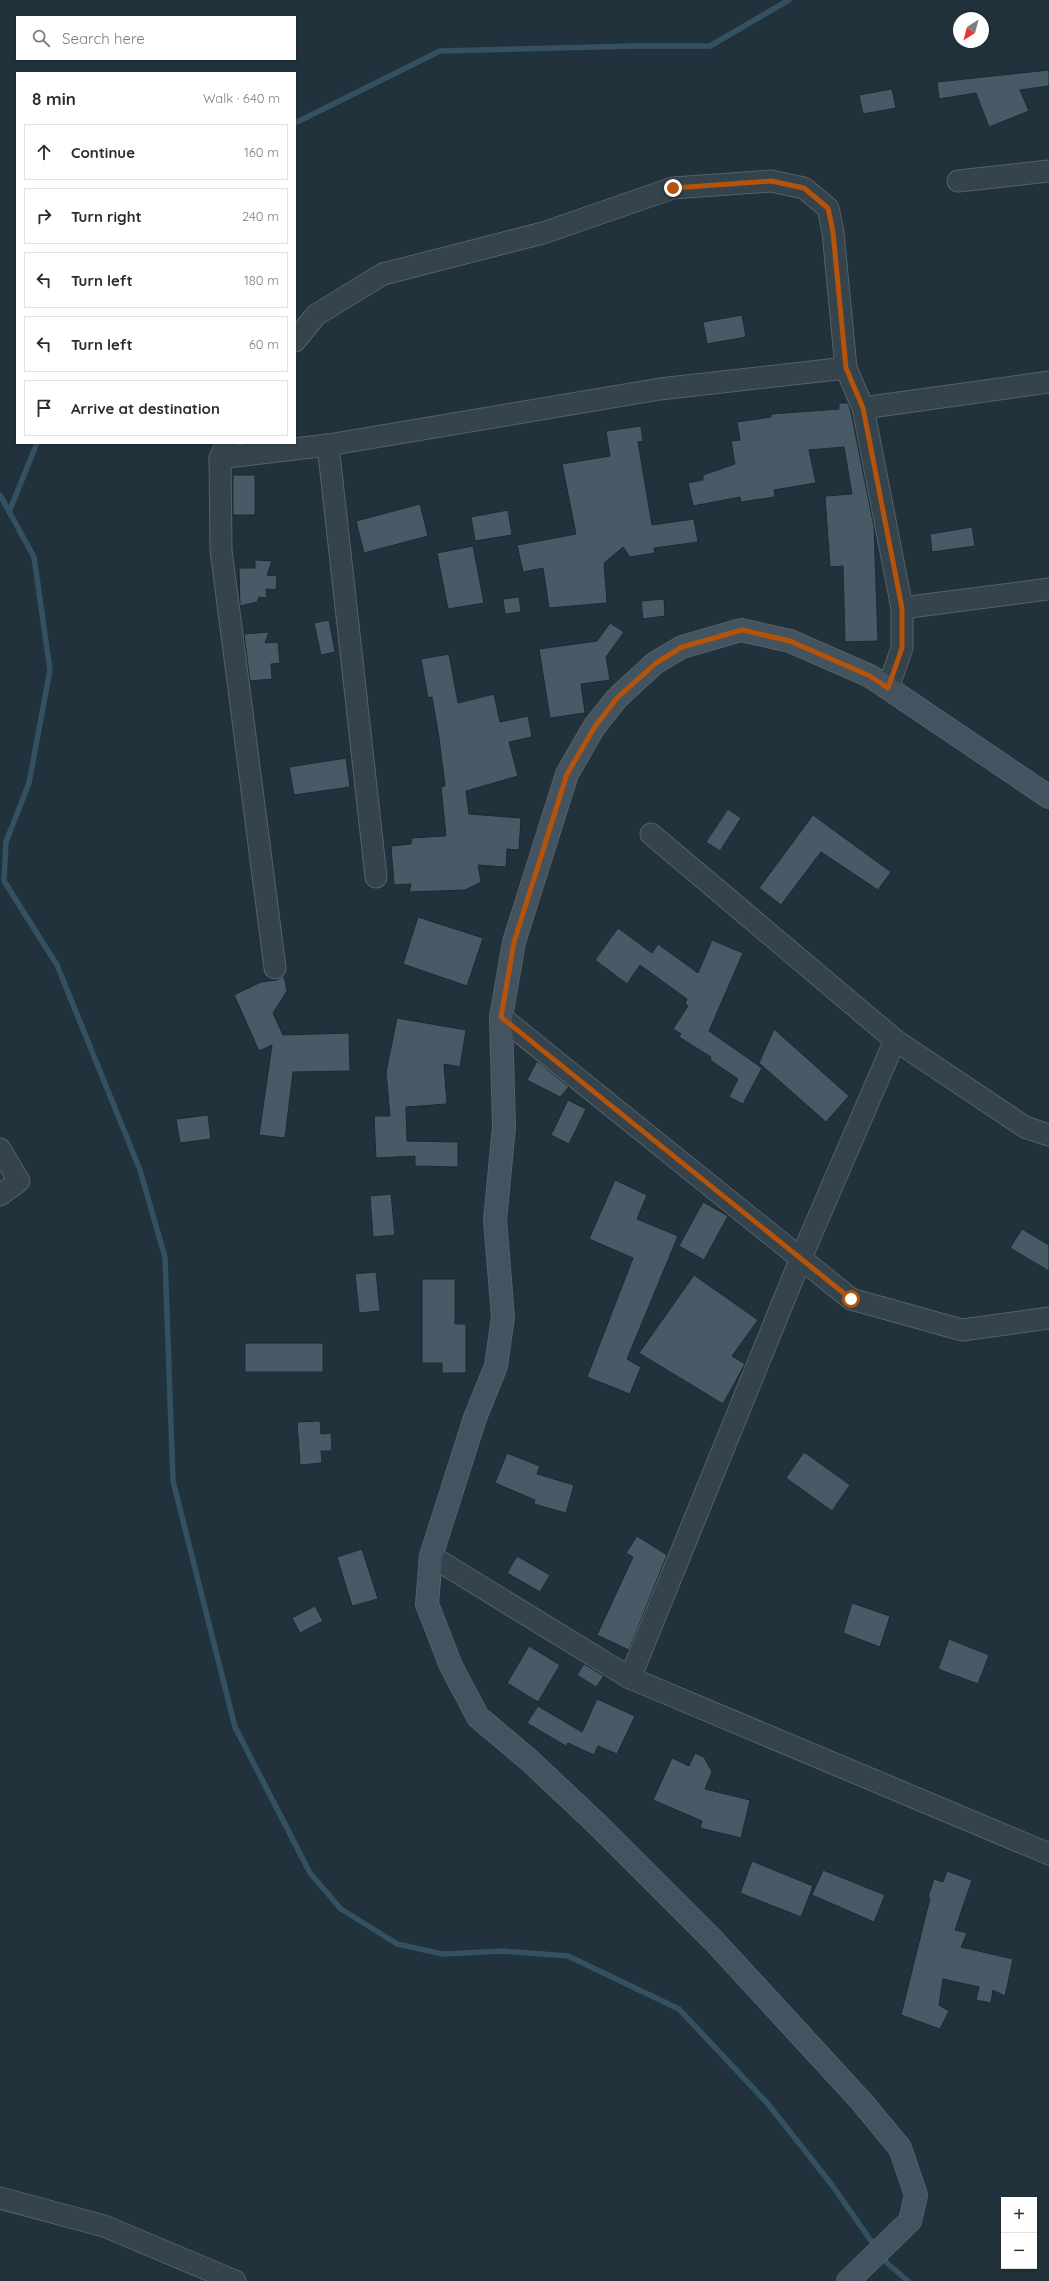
<!DOCTYPE html>
<html lang="en">
<head>
<meta charset="utf-8">
<style>
  :root { --surface:#fff; --page:#f2f2f3; --text:#2b2b33; --muted:#7c7c81; --line:#e1e1e2 }
  body { margin:0; font-family:Quicksand,sans-serif; background:var(--page); color:var(--text) }
  .controls { position:absolute; right:12px; bottom:12px; display:grid; overflow:hidden; border-radius:0px; box-shadow:0 1px 3px #0004 }
  .controls button { width:36px; height:36px; display:grid; place-items:center; padding:0; border:0; border-bottom:1px solid var(--line); background:var(--surface); color:var(--text); font:20px sans-serif }
  .compass { position:absolute; left:953px; top:12px; width:36px; height:36px; border-radius:50%; background:var(--surface); box-shadow:0 1px 3px #0004; rotate:216deg }
  .stop { position:absolute; width:12px; height:12px; margin:-9px; border:3px solid #b45309; border-radius:50%; background:#fff }
  .stop.end { background:#b45309; border-color:#fff; box-shadow:0 1px 4px #0008 }
  .list { margin:0; padding:0; list-style:none }
  h2 { display:flex; justify-content:space-between; align-items:center; height:52px; margin:0; padding:0 16px; font-size:17px }
  h2 small { font-size:13px; font-weight:400; color:var(--muted) }
  .list li { display:grid; grid-template-columns:26px 1fr auto; gap:12px; align-items:center; box-sizing:border-box; height:56px; margin:0 8px 8px; padding:0 8px; border:1px solid var(--line); border-radius:0px }
  .list b { display:block; font-size:15px; white-space:nowrap }
  .list em { font-size:13px; font-style:normal; color:var(--muted) }
  .icon { flex:none; width:22px; height:22px; fill:none; stroke:currentColor; stroke-width:2; stroke-linecap:round; stroke-linejoin:round }
  .map { position:relative; flex:none; width:1049px; height:2281px; overflow:hidden }
  .search { position:absolute; background:var(--surface); box-shadow:0 1px 3px #0004; left:16px; top:16px; width:280px; height:44px; display:flex; align-items:center; gap:10px; box-sizing:border-box; padding:0 14px; border-radius:0px; color:var(--muted); font-size:15px }
  .panel { position:absolute; background:var(--surface); box-shadow:0 1px 3px #0004; left:16px; top:72px; width:280px; height:372px; border-radius:0px }
  .map>svg:first-child { display:block }
  .lines { fill:none; stroke-linecap:round; stroke-linejoin:round }
  .stream { stroke:#345164; stroke-width:5.5 }
  .building { fill:#475a65; stroke:#1c2a33 }
  .street-casing { stroke:#53616a; stroke-width:23 }
  .secondary-casing { stroke:#53616a; stroke-width:24 }
  .street { stroke:#35434c; stroke-width:21 }
  .secondary { stroke:#43535f; stroke-width:22 }
  .route { stroke:#b45309; stroke-width:5 }
</style>
</head>
<body>
<div class="map">
<svg width="1049" height="2281" viewBox="0 0 1049 2281">
  <rect width="100%" height="100%" fill="#21323c"/>
  <g class="lines">
    <!-- stream -->
    <g class="stream">
      <polyline points="295,123 440,51 634,46 710,46 789,0"/>
      <polyline points="0,495 34,557 50,670 29,783 6,842 4,881 57,965 140,1170 165,1257 173,1481 235,1727 310,1873 341,1909 397,1944 443,1954 503,1951 568,1956 679,2009 768,2104 832,2185 876,2248"/>
      <polyline points="9,512 37,443"/>
      <polyline points="881,2255 888,2264 908,2281"/>
    </g>
  </g>
  <!-- building -->
  <g class="building">
    <polygon points="1049,70 1049,86 1020,90 1029,111 989,127 976,93 939,99 937,82"/>
    <polygon points="892,89 896,108 863,114 859,95"/>
    <polygon points="742,315 746,337 707,344 703,322"/>
    <polygon points="839,403 848,403 851,412 874,527 878,641 845,642 843,566 830,567 825,496 852,494 844,447 809,450 816,483 774,490 775,497 741,502 740,497 693,506 688,483 703,480 703,475 735,464 731,441 740,440 737,422 771,417 771,414 839,409"/>
    <polygon points="641,426 643,441 638,442 652,525 694,519 698,542 654,548 655,553 630,557 623,547 604,563 607,603 549,608 543,568 523,572 517,545 576,534 562,464 610,456 606,431"/>
    <rect x="233" y="475" width="22" height="40"/>
    <polygon points="420,504 428,536 364,553 356,521"/>
    <polygon points="508,510 512,535 475,541 471,517"/>
    <polygon points="972,527 975,546 932,552 930,534"/>
    <polygon points="473,546 484,603 448,609 437,553"/>
    <polygon points="255,560 272,561 267,575 277,576 276,590 266,589 267,598 259,597 257,602 240,606 239,568 255,568"/>
    <polygon points="519,597 521,612 505,614 503,599"/>
    <polygon points="664,599 665,616 643,619 641,601"/>
    <polygon points="329,620 335,652 321,655 314,623"/>
    <polygon points="610,623 624,632 606,657 610,680 581,684 585,713 550,718 539,649 597,641"/>
    <polygon points="269,632 265,643 278,642 280,663 271,664 272,679 250,681 244,634"/>
    <polygon points="449,654 458,703 494,694 500,722 528,716 532,737 509,742 518,776 466,791 469,814 521,818 519,850 507,849 506,867 478,865 481,882 465,890 409,892 411,884 394,885 391,846 411,844 412,838 446,836 441,787 445,786 439,738 432,697 428,698 421,659"/>
    <polygon points="346,758 350,787 294,795 289,767"/>
    <polygon points="728,809 741,818 720,851 706,842"/>
    <polygon points="813,815 891,872 878,890 821,852 781,905 759,888"/>
    <polygon points="418,917 483,938 467,986 403,964"/>
    <polygon points="618,928 652,953 658,944 698,973 712,940 743,953 709,1031 762,1068 743,1104 729,1097 738,1079 710,1060 711,1057 679,1037 681,1034 673,1029 688,1006 685,1004 687,999 640,965 627,984 595,960"/>
    <polygon points="284,976 287,991 273,1013 283,1035 349,1033 350,1071 293,1072 285,1138 259,1135 272,1045 259,1051 234,995 261,982 277,980"/>
    <polygon points="397,1018 466,1030 460,1067 444,1064 447,1104 406,1107 407,1141 458,1142 458,1167 415,1166 415,1156 376,1158 374,1116 390,1116 386,1072"/>
    <polygon points="774,1029 849,1096 826,1122 759,1063"/>
    <polygon points="537,1061 569,1087 560,1097 527,1080"/>
    <polygon points="568,1100 586,1109 569,1144 551,1135"/>
    <polygon points="208,1115 211,1139 180,1143 176,1119"/>
    <polygon points="615,1180 647,1195 637,1219 678,1236 627,1359 641,1367 630,1394 587,1377 633,1258 589,1239"/>
    <polygon points="391,1194 395,1235 373,1237 370,1196"/>
    <polygon points="703,1202 728,1216 704,1260 679,1246"/>
    <polygon points="1022,1229 1049,1245 1049,1271 1010,1248"/>
    <polygon points="376,1272 380,1311 359,1313 355,1274"/>
    <polygon points="694,1275 758,1320 732,1356 745,1364 723,1404 639,1353"/>
    <polygon points="422,1279 455,1279 455,1324 466,1324 466,1373 442,1373 442,1363 422,1363"/>
    <rect x="245" y="1343" width="78" height="29"/>
    <polygon points="320,1421 321,1434 331,1433 332,1451 321,1451 322,1463 300,1465 297,1422"/>
    <polygon points="804,1452 850,1485 832,1511 786,1478"/>
    <polygon points="507,1453 540,1466 537,1474 574,1485 566,1513 534,1504 535,1500 495,1483"/>
    <polygon points="637,1536 667,1555 629,1650 597,1635 633,1557 626,1553"/>
    <polygon points="362,1549 378,1599 352,1606 337,1557"/>
    <polygon points="517,1556 550,1575 540,1592 507,1573"/>
    <polygon points="852,1603 890,1616 880,1647 843,1633"/>
    <polygon points="315,1606 323,1621 300,1633 292,1618"/>
    <polygon points="949,1639 989,1655 978,1684 938,1669"/>
    <polygon points="529,1646 560,1665 538,1702 507,1683"/>
    <polygon points="584,1664 604,1676 596,1687 577,1675"/>
    <polygon points="597,1699 635,1716 617,1754 598,1746 594,1755 568,1743 566,1746 527,1723 538,1706 582,1732"/>
    <polygon points="695,1753 704,1757 712,1772 705,1789 750,1800 741,1838 700,1828 702,1821 653,1800 672,1758 689,1766"/>
    <polygon points="752,1861 813,1886 801,1917 740,1893"/>
    <polygon points="823,1870 885,1895 874,1922 812,1895"/>
    <polygon points="947,1871 972,1880 955,1930 967,1933 961,1947 1013,1959 1005,1996 993,1990 991,2003 976,2000 979,1987 943,1979 939,2005 949,2011 940,2029 901,2015 930,1898 928,1897 934,1879 943,1882"/>
  </g>
  <g class="lines">
    <!-- street casing -->
    <g class="street-casing">
      <g id="street">
        <polyline points="958,181 1049,171"/>
        <polyline points="295,341 316,315 383,274 543,233 673,188 771,181 804,188 828,208 833,232 846,368"/>
        <polyline points="863,408 1049,382"/>
        <polyline points="328,445 376,877"/>
        <polyline points="226,446 220,458 221,550 275,968"/>
        <polyline points="220,458 328,445 660,389 846,368 863,408 902,608 902,648 888,688"/>
        <polyline points="902,608 1049,589"/>
        <polyline points="651,834 895,1040 1025,1127 1049,1135"/>
        <polyline points="501,1017 851,1299 962,1330 1049,1318"/>
        <polyline points="0,1149 19,1181 0,1195"/>
        <polyline points="431,1556 630,1678 1049,1854"/>
        <polyline points="630,1678 801,1258 895,1040"/>
        <polyline points="0,2198 104,2226 235,2281"/>
      </g>
    </g>
    <!-- secondary casing -->
    <g class="secondary-casing">
      <polyline id="secondary" points="848,2281 910,2221 916,2195 900,2148 862,2102 714,1941 597,1824 529,1760 478,1717 451,1666 427,1604 431,1556 475,1418 496,1366 503,1317 495,1220 504,1127 501,1017 514,942 567,774 594,727 617,698 655,663 682,647 741,630 790,641 870,676 1049,797"/>
    </g>
    <!-- street -->
    <use href="#street" class="street"/>
    <!-- secondary -->
    <use href="#secondary" class="secondary"/>
  </g>
  <g class="lines">
    <!-- route -->
    <polyline class="route" points="673,188 771,181 804,188 828,208 833,232 846,368 863,408 902,608 902,648 888,688 870,676 790,641 742,630 682,647 656,663 617,698 594,728 567,774 514,942 501,1017 851,1299"/>
  </g>
</svg>
<div class="controls">
<button>+</button>
<button>−</button>
</div>
<svg class="compass" viewBox="-18 -18 36 36"><path d="M0-13l5 13h-10z" fill="#e53935"/><path d="M0 13l5-13h-10z" fill="#7c7c81"/></svg>
<div class="stop" style="left:851px;top:1299px"></div>
<div class="stop end" style="left:673px;top:188px"></div>
<div class="search"><svg class="icon" aria-label="search" viewBox="0 0 24 24"><circle cx="10" cy="10" r="6"/><path d="M15 15l6 6"/></svg>Search here</div>
<section class="panel">
<h2>8 min<small>Walk · 640 m</small></h2>
<ul class="list">
<li><svg class="icon" aria-label="ahead" viewBox="0 0 24 24"><path d="M12 20V5M6 11l6-6 6 6"/></svg><div><b>Continue</b></div><em>160 m</em></li>
<li><svg class="icon" aria-label="right" viewBox="0 0 24 24"><path d="M7 20v-9h11M14 6l5 5-5 5"/></svg><div><b>Turn right</b></div><em>240 m</em></li>
<li><svg class="icon" aria-label="left" viewBox="0 0 24 24"><path d="M17 20v-9H6M10 6l-5 5 5 5"/></svg><div><b>Turn left</b></div><em>180 m</em></li>
<li><svg class="icon" aria-label="left" viewBox="0 0 24 24"><path d="M17 20v-9H6M10 6l-5 5 5 5"/></svg><div><b>Turn left</b></div><em>60 m</em></li>
<li><svg class="icon" aria-label="arrive" viewBox="0 0 24 24"><path d="M6 21V4h12l-3 4 3 4H6"/></svg><div><b>Arrive at destination</b></div></li>
</ul>
</section>
</div>
</body>
</html>
